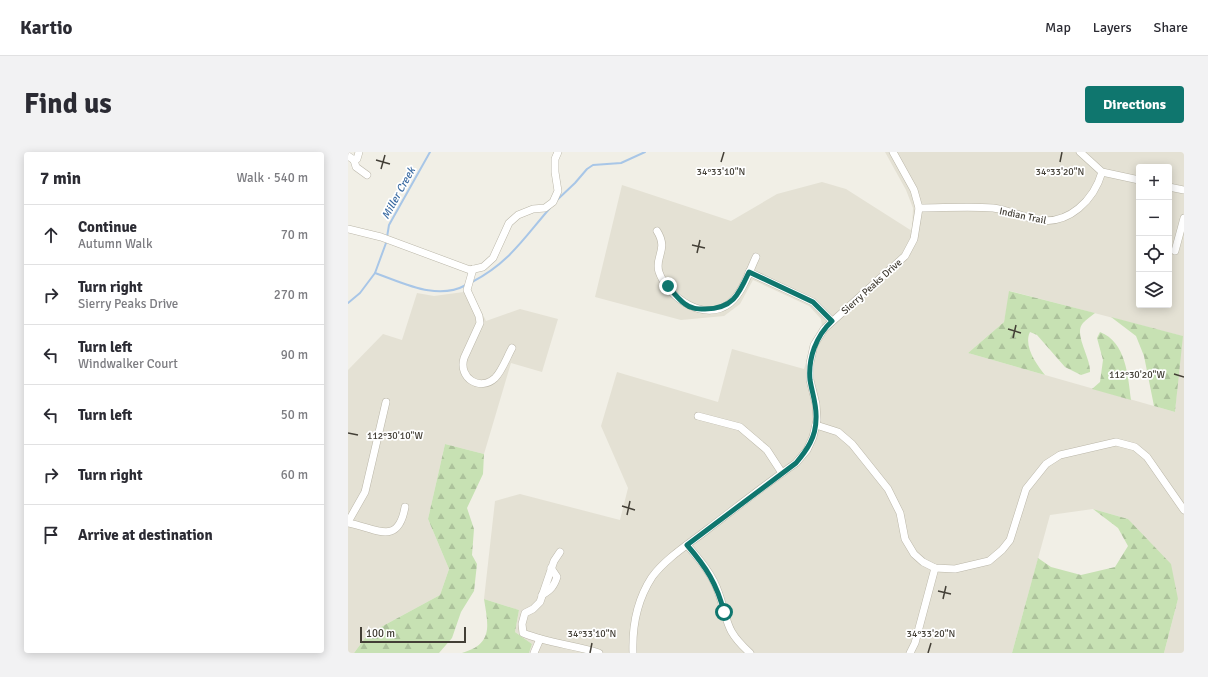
<!DOCTYPE html>
<html lang="en">
<head>
<meta charset="utf-8">
<style>
  :root { --surface:#fff; --page:#f2f2f3; --text:#2b2b33; --muted:#7c7c81; --line:#e1e1e2; --accent:#0f766e }
  body { margin:0; font-family:Signika,sans-serif; background:var(--page); color:var(--text) }
  .controls { position:absolute; right:12px; top:12px; display:grid; overflow:hidden; border-radius:4px; box-shadow:0 2px 10px #0003 }
  .controls button { width:36px; height:36px; display:grid; place-items:center; padding:0; border:0; border-bottom:1px solid var(--line); background:var(--surface); color:var(--text); font:20px sans-serif }
  .scale { position:absolute; left:12px; bottom:10px; width:106px; box-sizing:border-box; padding-left:4px; border:2px solid #433f36; border-top:0; font-size:11px; line-height:14px; white-space:nowrap; color:#433f36; -webkit-text-stroke:3px #fff; paint-order:stroke }
  .stop { position:absolute; width:12px; height:12px; margin:-9px; border:3px solid #0f766e; border-radius:50%; background:#fff }
  .stop.end { background:#0f766e; border-color:#fff; box-shadow:0 1px 4px #0008 }
  .list { margin:0; padding:0; list-style:none }
  h2 { display:flex; justify-content:space-between; align-items:center; height:52px; margin:0; padding:0 16px; font-size:17px }
  h2 small { font-size:13px; font-weight:400; color:var(--muted) }
  .list li { display:grid; grid-template-columns:26px 1fr auto; gap:12px; align-items:center; box-sizing:border-box; height:60px; padding:0 16px; border-top:1px solid var(--line) }
  .list b { display:block; font-size:15px; white-space:nowrap }
  .list p { margin:0; font-size:13px; white-space:nowrap; color:var(--muted) }
  .list em { font-size:13px; font-style:normal; color:var(--muted) }
  .icon { flex:none; width:22px; height:22px; fill:none; stroke:currentColor; stroke-width:2; stroke-linecap:round; stroke-linejoin:round }
  .map { position:relative; flex:none; width:836px; height:501px; overflow:hidden; border-radius:4px }
  header { display:flex; align-items:center; gap:24px; box-sizing:border-box; height:56px; padding:0 20px; background:var(--surface); border-bottom:1px solid var(--line) }
  header strong { font-size:19px }
  nav { display:flex; gap:22px; margin-inline-start:auto; font-size:14px }
  .intro { display:flex; align-items:center; justify-content:space-between; box-sizing:border-box; height:96px; padding:0 24px }
  h1 { margin:0; font-size:28px }
  .button { padding:10px 18px; border-radius:4px; background:var(--accent); color:#fff; font-size:14px; font-weight:700 }
  main { display:flex; gap:24px; padding:0 24px }
  aside { flex:1; background:var(--surface); border-radius:4px; box-shadow:0 2px 10px #0003 }
  .map>svg:first-child { display:block }
  .residential { fill:#e4e1d4; fill-rule:evenodd }
  .forest { fill:url(#forest-firs) }
  .lines { fill:none; stroke-linecap:round; stroke-linejoin:round }
  .stream { stroke:#a8c6e7; stroke-width:2 }
  .minor-casing { stroke:#bbb7a9; stroke-width:8 }
  .minor { stroke:#fff; stroke-width:7 }
  .route { stroke:#0f766e; stroke-width:5 }
  .ticks { fill:none; stroke:#433f36; stroke-width:1.5 }
  .labels { text-anchor:middle; stroke-width:3.5; stroke-linejoin:round; paint-order:stroke }
  .street-label { font-size:10px; fill:#433f36; stroke:#fff }
  .water-label { font-size:11px; font-style:italic; fill:#3b6ba2; stroke:#fff }
  .ticks-label { font-size:10px; text-anchor:middle; fill:#433f36; stroke:#fff; stroke-width:3.5; stroke-linejoin:round; paint-order:stroke }
</style>
</head>
<body>
<header>
<strong>Kartio</strong>
<nav><a>Map</a><a>Layers</a><a>Share</a></nav>
</header>
<div class="intro"><h1>Find us</h1><a class="button">Directions</a></div>
<main>
<aside>
<h2>7 min<small>Walk · 540 m</small></h2>
<ul class="list">
<li><svg class="icon" aria-label="ahead" viewBox="0 0 24 24"><path d="M12 20V5M6 11l6-6 6 6"/></svg><div><b>Continue</b><p>Autumn Walk</p></div><em>70 m</em></li>
<li><svg class="icon" aria-label="right" viewBox="0 0 24 24"><path d="M7 20v-9h11M14 6l5 5-5 5"/></svg><div><b>Turn right</b><p>Sierry Peaks Drive</p></div><em>270 m</em></li>
<li><svg class="icon" aria-label="left" viewBox="0 0 24 24"><path d="M17 20v-9H6M10 6l-5 5 5 5"/></svg><div><b>Turn left</b><p>Windwalker Court</p></div><em>90 m</em></li>
<li><svg class="icon" aria-label="left" viewBox="0 0 24 24"><path d="M17 20v-9H6M10 6l-5 5 5 5"/></svg><div><b>Turn left</b></div><em>50 m</em></li>
<li><svg class="icon" aria-label="right" viewBox="0 0 24 24"><path d="M7 20v-9h11M14 6l5 5-5 5"/></svg><div><b>Turn right</b></div><em>60 m</em></li>
<li><svg class="icon" aria-label="arrive" viewBox="0 0 24 24"><path d="M6 21V4h12l-3 4 3 4H6"/></svg><div><b>Arrive at destination</b></div></li>
</ul>
</aside>
<div class="map">
<svg width="836" height="501" viewBox="0 0 836 501">
  <defs>
    <pattern id="forest-firs" width="22" height="20" patternUnits="userSpaceOnUse"><rect width="22" height="20" fill="#c7e1b3"/><path d="M5 1l3.5 6h-7zM16 11l3.5 6h-7z" fill="#acc29b"/></pattern>
  </defs>
  <rect width="100%" height="100%" fill="#f1efe6"/>
  <!-- residential -->
  <g class="residential">
    <path d="M537,0H836V501H816L830,447L780,367L745,357L702,363L664,501H181L184,492L167,480L171,458L136,447L147,349L172,342L272,368L280,336L253,274L269,220L370,250L384,197L456,217L463,194L474,175L473,167L461,154L405,128L392,152L376,164L333,168L247,145L274,33L383,69L429,42L474,30L498,37L564,79L565,56L558,38ZM791,15H821V153H791ZM662,139L834,184L827,260L620,201L656,170Z"/>
    <polygon points="123,139 138,169 172,157 210,167 194,220 163,211 136,302 97,292 80,367 101,417 92,443 20,482 6,501 0,501 0,218 35,182 54,188 69,141 86,144"/>
  </g>
  <!-- forest -->
  <g class="forest">
    <path d="M661,139L747,161C743,164 738,168 735,171C725,182 743,206 742,220L733,223L717,215L689,183L682,180C675,194 689,213 697,223L620,201L656,170Z"/>
    <polygon points="763,165 835,184 827,260 806,254 796,204 788,184"/>
    <path d="M752,180C778,190 780,224 783,248L744,237L752,230L755,208L749,186Z"/>
    <polygon points="97,292 136,302 135,322 119,356 126,377 124,403 129,412 126,439 113,460 104,486 91,501 6,501 20,482 92,443 101,417 80,367"/>
    <polygon points="745,357 780,367 823,412 830,447 816,501 664,501 690,406 703,415 733,423 767,415 780,394 770,376"/>
    <path d="M136,447L171,458L167,480L184,492L181,501H114C146,492 140,473 136,447Z"/>
  </g>
  <g class="lines">
    <!-- stream -->
    <g class="stream">
      <polyline points="209,48 227,31 239,17 245,13 273,11 297,0"/>
      <path d="M27,121C56,131 89,149 118,133"/>
      <path d="M124,130C161,111 176,86 202,56"/>
      <polyline points="0,151 12,141 27,121 38,91 41,73 82,0"/>
    </g>
    <!-- minor casing -->
    <g class="minor-casing">
      <g id="minor">
        <polyline points="732,0 754,20 791,28"/>
        <polyline points="0,4 6,8 9,7 11,0"/>
        <polyline points="6,8 8,15 19,23"/>
        <polyline points="821,35 836,38"/>
        <path d="M571,56C595,56 621,54 645,56C660,58 675,65 690,68C721,73 746,48 754,20"/>
        <polyline points="0,77 33,85 122,118 135,115 145,106 161,71 170,63 185,57 197,56 205,50 210,39 207,20 207,7 210,0"/>
        <path d="M309,79C321,98 306,105 311,120C320,146 357,171 382,151C395,140 401,120 408,105"/>
        <polyline points="827,99 836,66"/>
        <path d="M125,117L119,138L131,164L132,171L116,206C110,226 132,240 147,226C154,219 159,205 164,196"/>
        <polyline points="401,120 465,150 484,169"/>
        <polyline points="350,264 392,275 419,298 434,321"/>
        <polyline points="468,273 490,280 504,292 540,337 552,361 557,387 566,402 575,410 587,416 607,417 641,409 654,398 662,388 678,337 698,312 712,303 768,290 787,295 799,305 836,358"/>
        <polyline points="0,370 17,340 38,250"/>
        <path d="M0,371C28,376 50,395 57,355"/>
        <path d="M339,393C352,408 365,423 371,442C381,472 377,478 402,501"/>
        <path d="M212,400L206,409L192,450L185,457L177,461L174,472L175,481C199,491 226,493 251,501"/>
        <path d="M194,443C203,438 206,434 209,425L203,416"/>
        <polyline points="186,501 192,487"/>
        <path d="M285,501C284,474 289,448 304,425C318,406 341,392 360,377C389,355 418,332 448,311L459,298L465,285L469,268L468,252L462,228V211L466,193L476,177L557,104L566,87L571,56L566,38L545,0"/>
        <polyline points="562,501 567,491 587,416"/>
      </g>
    </g>
    <!-- minor -->
    <use href="#minor" class="minor"/>
  </g>
  <g class="lines">
    <!-- route -->
    <path class="route" d="M320,134C325,140 330,147 337,152C343,157 350,157 357,157C385,157 391,142 401,120L465,150L484,169C468,184 460,206 462,228C464,241 469,253 468,267C468,285 459,298 448,311L339,393C358,415 369,432 376,460"/>
  </g>
  <!-- ticks -->
  <path class="ticks" d="M28,8L42,12M373,10L376,0M712,10L714,0M33,17L37,3M344,93L357,96M349,101L352,88M660,177L673,181M665,186L668,173M826,222L836,225M0,281L10,283M274,354L287,358M279,363L282,349M590,439L603,442M595,447L598,434M242,501L244,491M580,501L583,491"/>
  <g class="labels">
    <!-- street labels -->
    <g class="street-label">
      <text transform="translate(675 63) rotate(12)" y="4">Indian Trail</text>
      <text transform="translate(523 134) rotate(-42)" y="4">Sierry Peaks Drive</text>
    </g>
    <!-- water labels -->
    <g class="water-label">
      <text transform="translate(50 41) rotate(-61)" y="4">Miller Creek</text>
    </g>
  </g>
  <g class="ticks-label">
    <text x="373" y="23">34°33'10"N</text>
    <text x="712" y="23">34°33'20"N</text>
    <text x="789" y="226">112°30'20"W</text>
    <text x="47" y="287">112°30'10"W</text>
    <text x="244" y="485">34°33'10"N</text>
    <text x="583" y="485">34°33'20"N</text>
  </g>
</svg>
<div class="controls">
<button>+</button>
<button>−</button>
<button><svg class="icon" aria-label="locate" viewBox="0 0 24 24"><circle cx="12" cy="12" r="6"/><path d="M12 2v4M12 18v4M2 12h4M18 12h4"/></svg></button>
<button><svg class="icon" aria-label="layers" viewBox="0 0 24 24"><path d="M12 4l9 5-9 5-9-5zM3 14l9 5 9-5"/></svg></button>
</div>
<div class="scale">100 m</div>
<div class="stop" style="left:376px;top:460px"></div>
<div class="stop end" style="left:320px;top:134px"></div>
</div>
</main>
</body>
</html>
